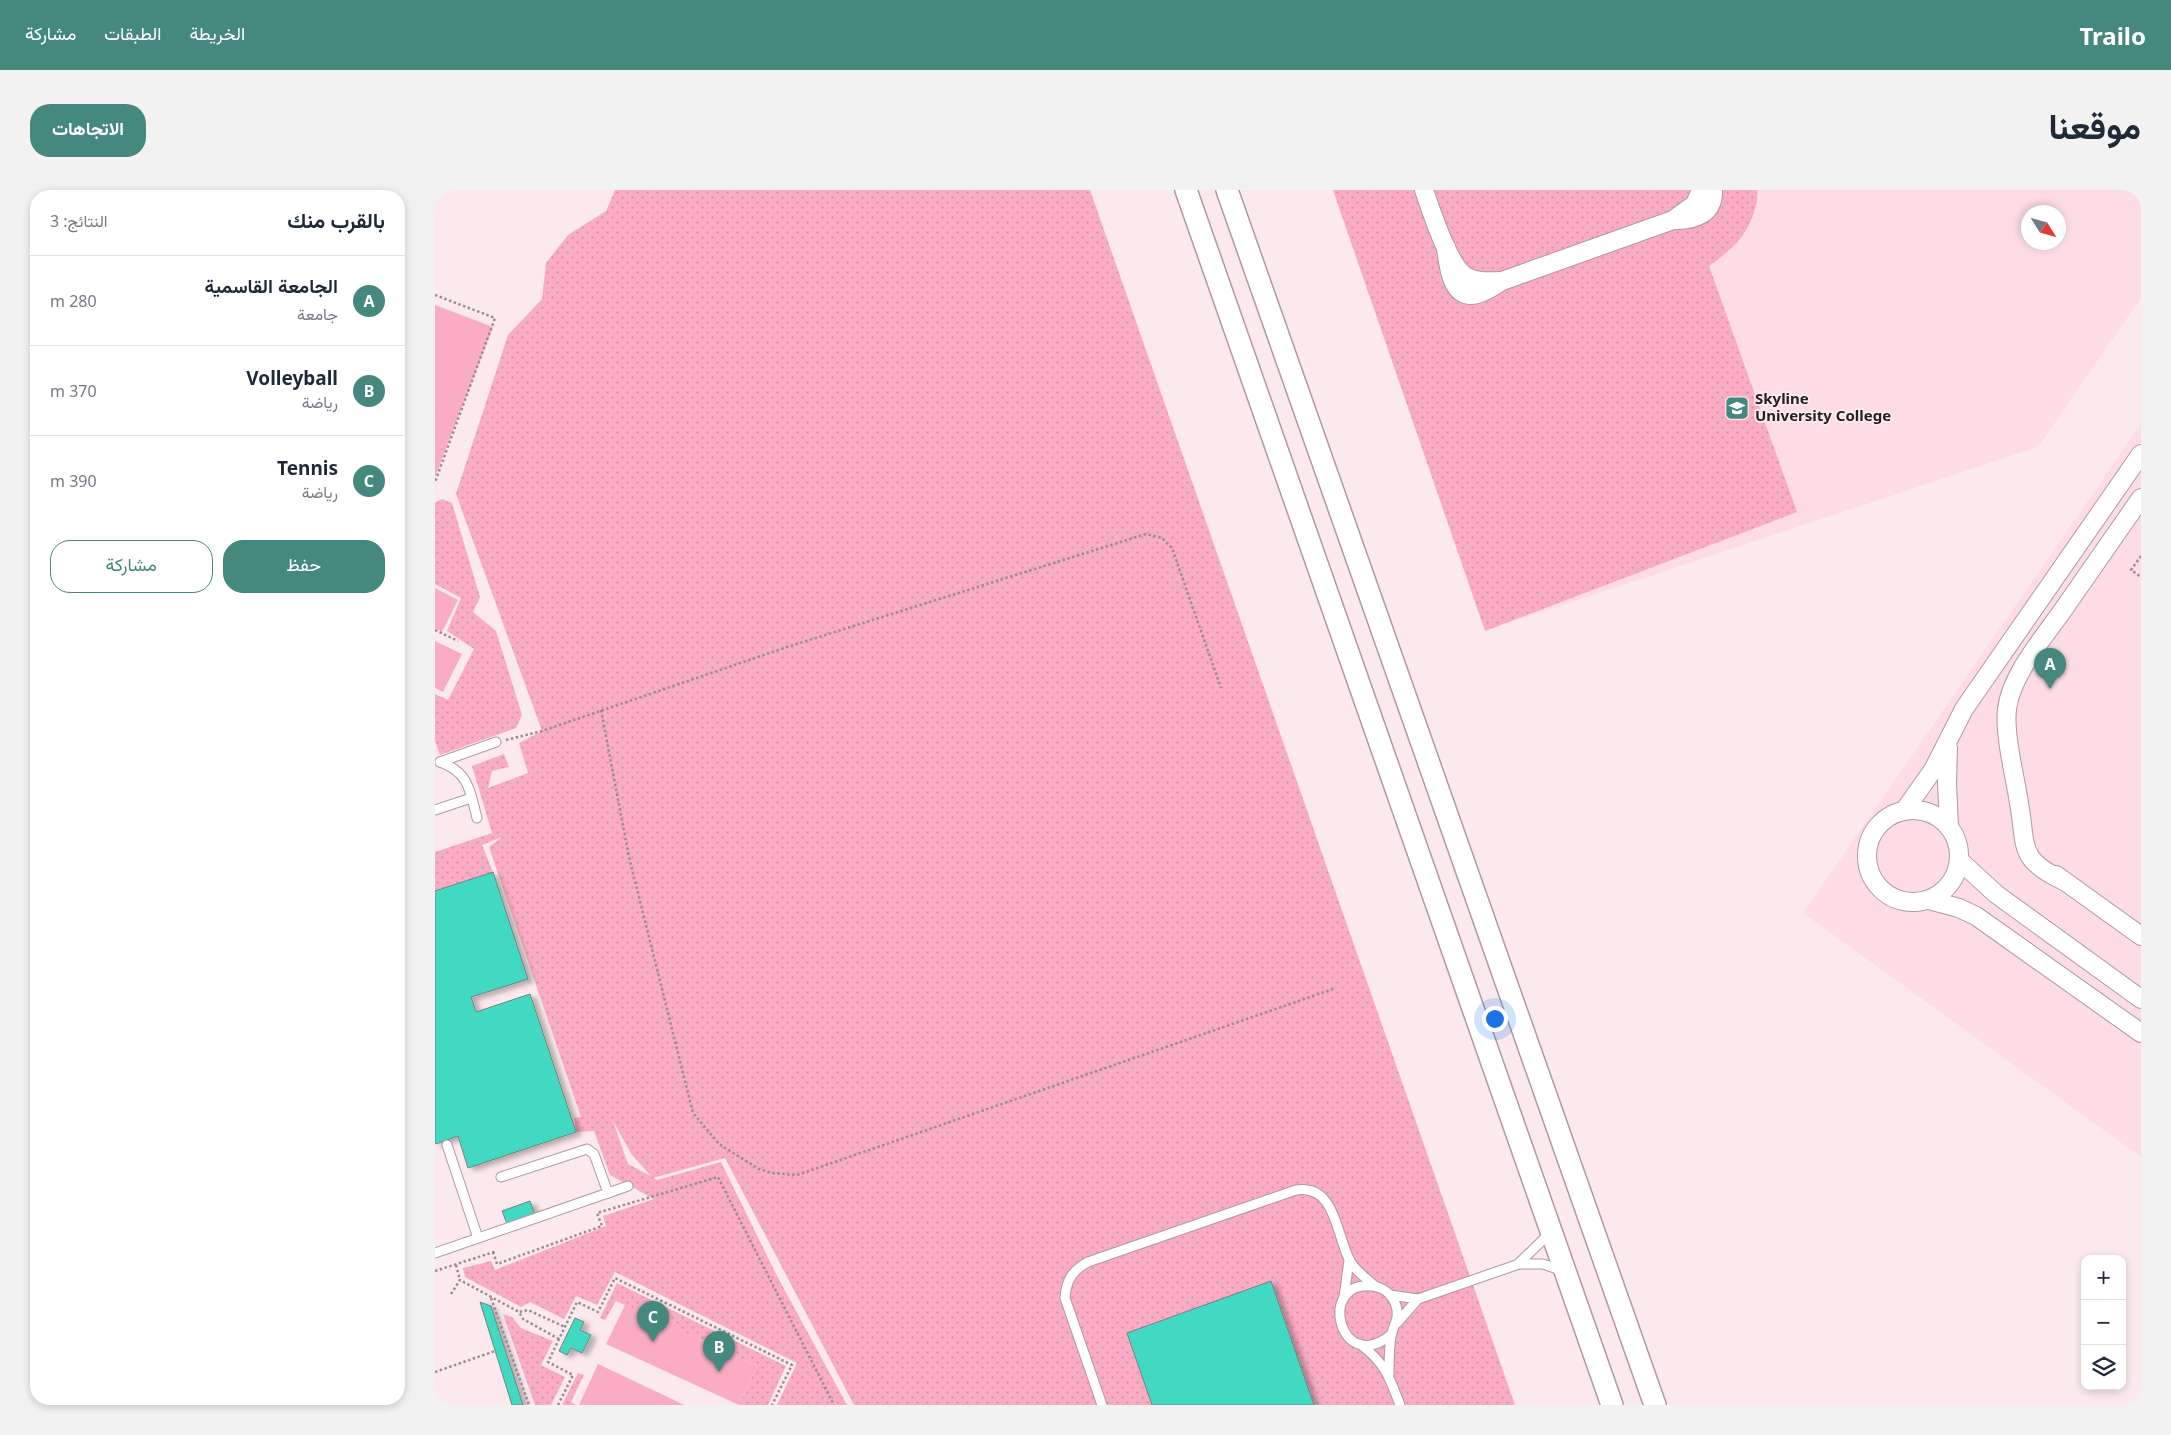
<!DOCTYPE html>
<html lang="ar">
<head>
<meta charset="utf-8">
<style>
  :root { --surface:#fff; --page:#f2f2f3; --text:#1f2937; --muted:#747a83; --line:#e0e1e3; --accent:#45897e }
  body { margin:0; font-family:"Noto Sans",Vazirmatn,sans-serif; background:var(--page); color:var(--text); direction:rtl }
  .controls { position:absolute; right:15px; bottom:15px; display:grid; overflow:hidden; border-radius:10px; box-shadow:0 2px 8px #0003 }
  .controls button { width:45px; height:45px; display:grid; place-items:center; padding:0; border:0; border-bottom:1px solid var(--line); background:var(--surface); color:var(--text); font:25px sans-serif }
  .compass { position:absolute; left:1586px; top:15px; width:45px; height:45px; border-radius:50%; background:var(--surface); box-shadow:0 2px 8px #0003; rotate:127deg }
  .you { position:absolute; left:1059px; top:828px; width:18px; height:18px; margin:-12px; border:4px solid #fff; border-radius:50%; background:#1a73e8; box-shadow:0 0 0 8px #1a73e833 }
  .badge { display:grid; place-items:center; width:32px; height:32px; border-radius:50%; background:var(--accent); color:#fff; font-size:16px; font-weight:700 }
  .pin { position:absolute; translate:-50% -41px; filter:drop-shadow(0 1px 2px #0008) }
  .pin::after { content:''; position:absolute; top:26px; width:18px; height:15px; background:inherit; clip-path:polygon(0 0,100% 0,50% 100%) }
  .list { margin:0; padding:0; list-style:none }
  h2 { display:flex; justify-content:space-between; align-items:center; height:65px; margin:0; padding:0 20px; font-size:21px }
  h2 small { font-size:16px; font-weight:400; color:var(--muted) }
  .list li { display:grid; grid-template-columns:32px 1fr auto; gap:15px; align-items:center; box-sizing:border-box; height:90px; padding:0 20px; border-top:1px solid var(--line) }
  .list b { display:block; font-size:19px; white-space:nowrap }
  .list p { margin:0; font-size:16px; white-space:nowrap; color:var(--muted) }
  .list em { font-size:16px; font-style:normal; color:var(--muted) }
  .actions { display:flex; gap:10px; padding:15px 20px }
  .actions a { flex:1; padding:11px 0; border:1px solid var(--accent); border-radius:20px; text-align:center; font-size:18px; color:var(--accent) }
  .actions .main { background:var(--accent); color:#fff }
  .icon { flex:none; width:28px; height:28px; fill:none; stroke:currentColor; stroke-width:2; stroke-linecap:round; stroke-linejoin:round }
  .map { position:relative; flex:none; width:1706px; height:1215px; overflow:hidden; direction:ltr; border-radius:20px }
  header { display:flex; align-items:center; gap:30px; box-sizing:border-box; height:70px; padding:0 25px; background:var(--accent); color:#fff }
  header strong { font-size:24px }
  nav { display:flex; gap:28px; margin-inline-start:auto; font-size:18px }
  .intro { display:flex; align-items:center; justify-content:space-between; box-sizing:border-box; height:120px; padding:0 30px }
  h1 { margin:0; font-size:35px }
  .button { padding:12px 22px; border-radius:20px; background:var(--accent); color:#fff; font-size:18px; font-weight:700 }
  main { display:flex; gap:30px; padding:0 30px }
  aside { flex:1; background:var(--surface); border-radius:20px; box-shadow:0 2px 8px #0003 }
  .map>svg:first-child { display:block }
  .built { fill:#fddce5; fill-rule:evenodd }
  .grass { fill:url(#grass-dots); fill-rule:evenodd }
  .pitch { fill:#f9acc3 }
  .building { fill:#43d9c3; stroke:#6e8580; filter:url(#shadow) }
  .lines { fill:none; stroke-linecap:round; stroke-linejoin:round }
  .service-casing { stroke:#af999f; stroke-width:11 }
  .minor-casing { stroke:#af999f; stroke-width:20 }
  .tertiary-casing { stroke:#af999f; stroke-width:24 }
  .path { stroke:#9a8c90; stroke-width:2.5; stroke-dasharray:2.5 2.5; stroke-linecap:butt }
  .service { stroke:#fff; stroke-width:9 }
  .minor { stroke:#fff; stroke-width:18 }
  .tertiary { stroke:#fff; stroke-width:21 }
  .labels { text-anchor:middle; stroke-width:4; stroke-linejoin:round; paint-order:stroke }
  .poi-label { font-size:15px; font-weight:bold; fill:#292023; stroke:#fce9ee; text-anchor:start }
</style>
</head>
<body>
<header>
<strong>Trailo</strong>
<nav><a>الخريطة</a><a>الطبقات</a><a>مشاركة</a></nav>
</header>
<div class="intro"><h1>موقعنا</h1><a class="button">الاتجاهات</a></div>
<main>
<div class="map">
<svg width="1706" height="1215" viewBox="0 0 1706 1215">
  <defs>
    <pattern id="grass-dots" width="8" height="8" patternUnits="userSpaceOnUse" patternTransform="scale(1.25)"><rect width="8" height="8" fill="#f9acc3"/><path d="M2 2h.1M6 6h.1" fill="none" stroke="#d594a7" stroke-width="1.8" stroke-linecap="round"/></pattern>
    <filter id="shadow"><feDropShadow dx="5.5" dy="3" stdDeviation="2.5" flood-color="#0004"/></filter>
  </defs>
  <rect width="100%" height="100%" fill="#fce9ee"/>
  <!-- built -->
  <g class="built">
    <path d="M898,0H1706V108L1603,257L1050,441ZM1594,22H1624V52H1594Z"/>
    <polygon points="1706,234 1706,967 1368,723"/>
  </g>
  <!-- grass -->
  <g class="grass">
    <path d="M180,0H655L1080,1215H419L290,968L218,988L222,990L286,972L341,1084L412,1215H342L362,1173L180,1082L162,1115L141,1106L129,1129L95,1112L86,1117L30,1087L28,1078L56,1071L60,1080L171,1036L168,1026L219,1009L175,985L159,941L141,942L139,928L146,927L54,657L67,647L47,655L58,682L0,701V662L57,643L37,576L69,564L74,577L57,581L53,598L93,583L84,553L107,541L21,304L73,145L107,109L111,73L133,45L171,21ZM178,931L197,965L216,986L193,974Z"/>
    <path d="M898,0H1322C1323,7 1322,12 1320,19C1312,47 1297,59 1274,76L1362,322L1050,441Z"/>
    <polygon points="7,309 17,313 45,407 38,422 61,441 87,525 81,538 5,565 0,551 0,504 13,510 39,459 12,441 26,408 0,394 0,313"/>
    <polygon points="182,1093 351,1176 333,1215 304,1215 322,1176 181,1111 170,1130 165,1128"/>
    <polygon points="68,1124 77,1127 86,1138 118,1151 106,1175 130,1187 116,1215 100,1215"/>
    <polygon points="143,1183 149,1185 136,1212 141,1215 127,1215"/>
  </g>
  <!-- pitch -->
  <g class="pitch">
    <polygon points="0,115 58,137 0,287"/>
    <polygon points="0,398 23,410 7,442 0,438"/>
    <polygon points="0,451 27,464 8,502 0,498"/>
    <polygon points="190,1115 322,1176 304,1215 171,1154"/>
    <polygon points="163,1174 239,1210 249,1215 144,1215"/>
  </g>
  <!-- building -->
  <g class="building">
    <polygon points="58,682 93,789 36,807 41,822 95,804 141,942 33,978 23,946 1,954 0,952 0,701"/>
    <polygon points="95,1011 100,1025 72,1034 67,1021"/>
    <polygon points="836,1091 879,1215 717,1215 692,1143"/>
    <polygon points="45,1112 56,1116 88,1215 77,1215"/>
    <polygon points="140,1128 149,1132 145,1140 156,1145 147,1163 136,1158 132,1165 124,1161"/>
  </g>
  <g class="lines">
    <!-- service casing -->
    <g class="service-casing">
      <g id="service">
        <path d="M5,572C34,582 35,601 42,628"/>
        <polyline points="5,572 61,552"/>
        <polyline points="0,620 36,608"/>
        <polyline points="12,955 43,1048"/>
        <polyline points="66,987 152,959 159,964 173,1003"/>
        <polyline points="0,1063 193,996"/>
        <polyline points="1084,1073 1116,1042"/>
        <polyline points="955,1105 983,1109 1084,1074 1108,1074 1128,1081"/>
        <polyline points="909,1107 914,1070"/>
        <polyline points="962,1133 983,1109"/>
        <path d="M925,1154C950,1173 954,1186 965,1215"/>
        <path d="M954,1184C954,1171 954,1158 956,1146C959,1133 966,1127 960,1113C956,1103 947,1097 937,1096C881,1090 905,1188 957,1144"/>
        <path d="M667,1215L630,1108C631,1090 638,1080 653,1072L861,1000C900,994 901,1043 914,1069C919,1080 932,1089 941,1097"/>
      </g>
    </g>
    <!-- minor casing -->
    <g class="minor-casing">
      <g id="minor">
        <path d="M989,0C996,20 1014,78 1032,87C1043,93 1055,91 1067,91"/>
        <path d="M1241,30C1261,30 1279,23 1278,0"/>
        <path d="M1011,57C1013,74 1016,111 1042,104C1051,102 1060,95 1067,91L1238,30L1260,14L1266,0"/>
        <polyline points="1513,558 1512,593 1514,637"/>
        <circle cx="1478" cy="666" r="46"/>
        <polyline points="1469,621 1498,580 1529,519 1706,264"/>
        <polyline points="1524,670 1561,704 1706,809"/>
        <polyline points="1621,685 1706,746"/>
        <path d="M1629,691C1582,669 1592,657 1584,613C1580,586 1569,545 1572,519C1576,485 1609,447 1628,420C1654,383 1680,345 1706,308"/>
        <polyline points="1494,710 1524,718 1541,726 1706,843"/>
      </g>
    </g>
    <!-- tertiary casing -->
    <g class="tertiary-casing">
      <g id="tertiary">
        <polyline points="751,0 1177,1215"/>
        <polyline points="792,0 1220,1215"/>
      </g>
    </g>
    <!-- path -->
    <g class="path">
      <polyline points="0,105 60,128 0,292"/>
      <polyline points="1706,366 1696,380 1706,387"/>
      <polyline points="0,440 23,451"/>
      <polyline points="166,520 194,667 258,923 284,954 324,979 337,983 362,985 901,798"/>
      <polyline points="71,550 107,541 352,457 711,344 727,348 737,358 786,498"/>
      <polyline points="58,1062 62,1074 167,1036 162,1023 283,987 399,1215"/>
      <polyline points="21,1075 25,1090"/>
      <polyline points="0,1081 62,1061"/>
      <polyline points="16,1104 25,1090 84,1122"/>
      <polyline points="56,1108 94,1215"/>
      <polyline points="124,1149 88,1129 84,1122 93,1120 130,1137"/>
      <polyline points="0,1182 60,1161"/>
      <polyline points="123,1215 138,1185 113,1172 142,1112 163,1122 180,1088 357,1175 337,1215"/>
    </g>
    <!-- service -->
    <use href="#service" class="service"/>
    <!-- minor -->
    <use href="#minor" class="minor"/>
    <!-- tertiary -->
    <use href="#tertiary" class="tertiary"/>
  </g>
  <!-- icons -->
  <defs>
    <g id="university-square" transform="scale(1.25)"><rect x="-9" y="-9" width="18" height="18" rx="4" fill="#45897e" stroke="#fce9ee"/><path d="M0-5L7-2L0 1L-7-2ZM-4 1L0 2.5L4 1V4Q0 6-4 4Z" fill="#fff"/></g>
  </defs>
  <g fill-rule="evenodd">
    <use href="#university-square" x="1302" y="218"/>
  </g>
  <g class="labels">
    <!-- poi labels -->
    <g class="poi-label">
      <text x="1320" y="214">Skyline<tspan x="1320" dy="17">University College</tspan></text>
    </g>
  </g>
</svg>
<div class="controls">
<button>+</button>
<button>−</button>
<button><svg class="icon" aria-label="layers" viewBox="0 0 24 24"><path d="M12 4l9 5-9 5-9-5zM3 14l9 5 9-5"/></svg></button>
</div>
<svg class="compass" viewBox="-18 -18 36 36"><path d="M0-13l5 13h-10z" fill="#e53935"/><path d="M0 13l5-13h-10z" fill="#747a83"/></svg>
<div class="you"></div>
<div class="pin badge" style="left:1615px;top:499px">A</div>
<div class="pin badge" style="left:284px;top:1182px">B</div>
<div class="pin badge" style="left:218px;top:1152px">C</div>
</div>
<aside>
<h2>بالقرب منك<small>النتائج: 3</small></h2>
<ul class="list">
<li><span class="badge">A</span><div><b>الجامعة القاسمية</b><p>جامعة</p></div><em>280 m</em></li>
<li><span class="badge">B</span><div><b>Volleyball</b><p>رياضة</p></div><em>370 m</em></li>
<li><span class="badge">C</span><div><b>Tennis</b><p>رياضة</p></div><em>390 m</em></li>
</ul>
<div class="actions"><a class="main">حفظ</a><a>مشاركة</a></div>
</aside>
</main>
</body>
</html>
